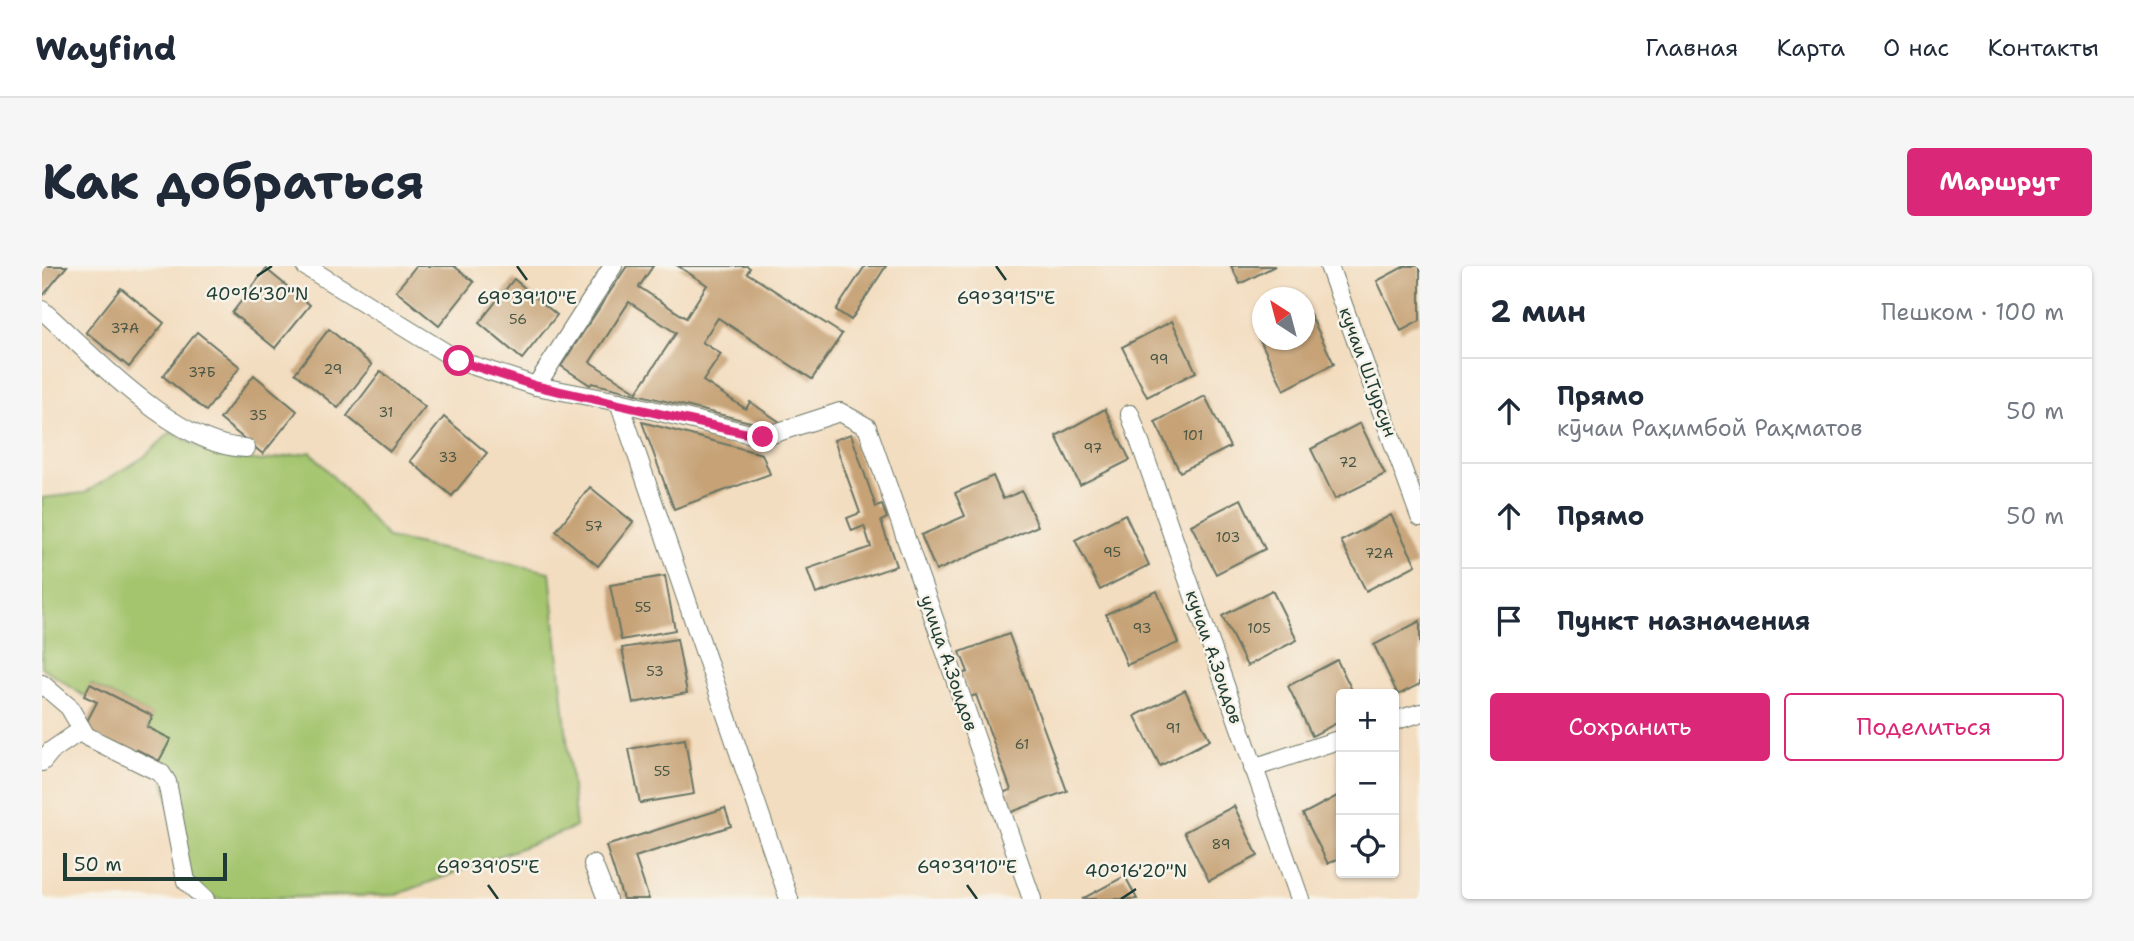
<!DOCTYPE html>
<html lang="ru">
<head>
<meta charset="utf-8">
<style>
  :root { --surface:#fff; --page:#f6f6f7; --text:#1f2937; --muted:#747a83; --line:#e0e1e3; --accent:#db2777 }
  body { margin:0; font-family:"Shantell Sans",sans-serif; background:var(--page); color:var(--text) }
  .controls { position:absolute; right:21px; bottom:21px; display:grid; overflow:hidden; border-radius:7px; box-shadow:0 2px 5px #0004 }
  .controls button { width:63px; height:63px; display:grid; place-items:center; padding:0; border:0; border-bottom:2px solid var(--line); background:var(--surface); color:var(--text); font:35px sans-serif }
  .compass { position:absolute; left:1210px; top:21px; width:63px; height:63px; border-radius:50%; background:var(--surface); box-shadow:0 2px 5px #0004; rotate:324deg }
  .scale { position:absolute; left:21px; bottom:18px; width:164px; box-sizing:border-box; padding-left:7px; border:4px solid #1f3d34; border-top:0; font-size:19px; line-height:24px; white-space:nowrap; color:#1f3d34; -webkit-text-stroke:5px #f7f3e8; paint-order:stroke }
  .stop { position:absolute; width:21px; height:21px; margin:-16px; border:5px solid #db2777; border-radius:50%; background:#fff }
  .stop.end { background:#db2777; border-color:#fff; box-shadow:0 2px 7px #0008 }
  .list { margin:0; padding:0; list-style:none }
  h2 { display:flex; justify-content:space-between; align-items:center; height:91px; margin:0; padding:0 28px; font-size:30px }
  h2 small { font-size:23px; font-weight:400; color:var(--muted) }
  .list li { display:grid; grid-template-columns:46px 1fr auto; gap:21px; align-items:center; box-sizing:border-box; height:105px; padding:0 28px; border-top:2px solid var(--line) }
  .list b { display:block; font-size:26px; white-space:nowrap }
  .list p { margin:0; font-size:23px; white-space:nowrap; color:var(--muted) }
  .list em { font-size:23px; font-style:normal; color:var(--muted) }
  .actions { display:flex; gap:14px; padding:21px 28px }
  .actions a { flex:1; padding:16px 0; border:2px solid var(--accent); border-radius:7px; text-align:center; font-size:24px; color:var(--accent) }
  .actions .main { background:var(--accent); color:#fff }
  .icon { flex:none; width:38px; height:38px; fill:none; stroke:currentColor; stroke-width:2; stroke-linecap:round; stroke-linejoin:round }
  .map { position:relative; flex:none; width:1378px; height:633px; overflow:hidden; border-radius:7px }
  header { display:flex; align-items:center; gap:42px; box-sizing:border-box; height:98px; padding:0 35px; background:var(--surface); border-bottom:2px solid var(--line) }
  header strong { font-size:33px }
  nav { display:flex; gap:38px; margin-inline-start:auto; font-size:24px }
  .intro { display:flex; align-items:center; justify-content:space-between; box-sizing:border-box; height:168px; padding:0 42px }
  h1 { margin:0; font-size:49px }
  .button { padding:18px 32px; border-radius:7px; background:var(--accent); color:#fff; font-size:24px; font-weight:700 }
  main { display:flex; gap:42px; padding:0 42px }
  aside { flex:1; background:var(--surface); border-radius:7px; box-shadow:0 2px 5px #0004 }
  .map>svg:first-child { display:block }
  .green { fill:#a4c56e; stroke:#628151; stroke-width:2 }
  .building { fill:#c6a276; fill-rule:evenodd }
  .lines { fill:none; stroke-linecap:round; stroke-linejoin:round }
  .minor-casing { stroke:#697565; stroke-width:20 }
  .minor { stroke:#fff; stroke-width:18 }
  .route { stroke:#db2777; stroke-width:9 }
  .ticks { fill:none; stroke:#1f3d34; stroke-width:2.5 }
  .labels { text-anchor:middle; stroke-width:5; stroke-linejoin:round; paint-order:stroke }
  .number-label { font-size:14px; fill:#495644 }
  .street-label { font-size:18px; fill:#1f3d34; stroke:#f7f3e8 }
  .ticks-label { font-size:18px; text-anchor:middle; fill:#1f3d34; stroke:#f7f3e8; stroke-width:5; stroke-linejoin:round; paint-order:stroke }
</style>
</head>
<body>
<header>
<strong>Wayfind</strong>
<nav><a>Главная</a><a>Карта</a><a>О нас</a><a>Контакты</a></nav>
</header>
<div class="intro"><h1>Как добраться</h1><a class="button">Маршрут</a></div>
<main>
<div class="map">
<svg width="1378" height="633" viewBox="0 0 1378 633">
  <rect width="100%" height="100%" fill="#f7f3e8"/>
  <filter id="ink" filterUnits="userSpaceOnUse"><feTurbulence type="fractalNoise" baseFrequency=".0143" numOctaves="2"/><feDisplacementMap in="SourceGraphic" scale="14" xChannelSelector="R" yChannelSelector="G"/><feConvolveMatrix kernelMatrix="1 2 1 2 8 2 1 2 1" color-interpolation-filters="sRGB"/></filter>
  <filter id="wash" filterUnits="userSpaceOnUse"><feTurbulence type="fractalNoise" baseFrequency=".00686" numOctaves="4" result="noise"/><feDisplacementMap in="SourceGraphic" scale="28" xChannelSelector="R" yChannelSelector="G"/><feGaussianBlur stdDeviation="1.57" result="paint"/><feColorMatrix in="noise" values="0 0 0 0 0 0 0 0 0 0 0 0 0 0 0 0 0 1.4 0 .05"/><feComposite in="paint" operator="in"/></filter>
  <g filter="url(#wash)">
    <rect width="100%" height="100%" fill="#f3ddc0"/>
    <!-- green -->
    <polygon class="green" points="129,166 169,188 220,195 269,186 346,272 508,306 534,561 354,629 172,633 149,618 117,495 128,473 105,461 110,450 49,418 42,430 0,401 0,232 42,227 102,191"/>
    <g id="blocks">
      <!-- building -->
      <g class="building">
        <polygon points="0,0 25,0 0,31"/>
        <polygon points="374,0 412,0 432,16 397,60 354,25"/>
        <path d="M585,0H611L597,21L644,52L665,19L636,0H705L708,2L705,7L800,68L770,113L676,52L660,76L679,88L661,115L704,143L708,136L741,158L729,161L550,117L548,119L519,100ZM587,36L634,67L595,126L548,96Z"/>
        <polygon points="823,0 844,0 809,54 794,44"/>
        <polygon points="1189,0 1233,0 1198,18"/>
        <polygon points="1363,0 1378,0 1378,55 1359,65 1335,15"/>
        <polygon points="224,3 268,39 233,82 190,47"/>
        <polygon points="472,13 515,49 480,93 437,57"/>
        <polygon points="79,22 122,57 87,101 44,66"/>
        <polygon points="1268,48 1292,98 1242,124 1218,74 1262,74 1262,51"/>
        <polygon points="1130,55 1154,106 1105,131 1080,81"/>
        <polygon points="287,63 330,99 296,142 253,107"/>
        <polygon points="155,66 198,101 164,145 121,110"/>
        <polygon points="339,105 383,141 348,185 305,150"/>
        <polygon points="212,109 255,145 221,188 178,153"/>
        <polygon points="1163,130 1188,181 1138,206 1113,156"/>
        <polygon points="1063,143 1088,194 1038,219 1014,170"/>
        <polygon points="402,151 445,187 410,230 368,195"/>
        <polygon points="600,156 720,188 728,208 632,243"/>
        <polygon points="1318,157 1343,208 1293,233 1269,183"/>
        <polygon points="809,168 834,241 840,239 845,252 839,255 854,300 774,328 765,303 829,281 822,260 810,265 805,252 818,247 792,174"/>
        <polygon points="951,210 961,233 980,225 996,260 894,305 879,269 923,250 913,227"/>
        <polygon points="548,221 591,256 556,300 514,265"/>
        <polygon points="1199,233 1223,283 1174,308 1149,259"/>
        <polygon points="1083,248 1107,299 1058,324 1033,274"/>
        <polygon points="1349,249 1374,299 1324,325 1299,275"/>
        <polygon points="623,310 633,364 579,374 568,319"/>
        <polygon points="1230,324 1255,374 1205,400 1180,350"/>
        <polygon points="1115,325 1136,377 1085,399 1064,348"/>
        <polygon points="1378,355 1378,418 1356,429 1332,379"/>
        <polygon points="967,368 1025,525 967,547 960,527 969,524 934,429 928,431 919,408 926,406 918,386"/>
        <polygon points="635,373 645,427 591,437 580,382"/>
        <polygon points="1295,394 1312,428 1299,428 1299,455 1270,470 1246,420"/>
        <polygon points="48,418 111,450 105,461 129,473 117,495 94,483 91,489 41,463 55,436 42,430"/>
        <polygon points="1143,424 1168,474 1118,500 1093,450"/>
        <polygon points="643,473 652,528 598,537 587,483"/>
        <polygon points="1299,528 1299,591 1286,598 1261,548"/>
        <polygon points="1192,540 1216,590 1167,615 1142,566"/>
        <polygon points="683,542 689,560 593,591 607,633 581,633 564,580"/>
        <polygon points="1083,610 1095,633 1040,633"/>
      </g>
    </g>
  </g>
  <g filter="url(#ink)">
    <use href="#blocks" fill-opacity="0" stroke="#697565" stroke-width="2"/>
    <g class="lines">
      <!-- minor casing -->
      <g class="minor-casing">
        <g id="minor">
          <polyline points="263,0 417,95 494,120 577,136 747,633"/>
          <polyline points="1287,0 1378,251"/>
          <path d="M0,44C51,89 134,181 204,182"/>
          <polyline points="494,120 571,0"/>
          <polyline points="577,136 721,171 798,146 825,161 990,633"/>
          <polyline points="1088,148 1258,633"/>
          <polyline points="0,418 27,441 44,470 119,507 125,516 144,615 163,633"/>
          <polyline points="1352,455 1378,447"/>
          <polyline points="0,496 9,485 38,465"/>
          <polyline points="1211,502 1299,473"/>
          <polyline points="551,598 565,633"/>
        </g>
      </g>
      <!-- minor -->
      <use href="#minor" class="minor"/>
    </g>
  </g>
  <g class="lines" filter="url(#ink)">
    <!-- route -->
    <polyline class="route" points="417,95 494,120 721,171"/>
  </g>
  <!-- ticks -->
  <path class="ticks" d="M475,0L485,14M954,0L964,14M215,10L230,0M446,619L456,633M925,619L935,633M1079,633L1094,623"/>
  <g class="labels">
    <!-- number labels -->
    <g class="number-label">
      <text x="476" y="58">56</text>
      <text x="83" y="67">37А</text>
      <text x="1117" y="98">99</text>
      <text x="291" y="108">29</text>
      <text x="160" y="111">37Б</text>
      <text x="344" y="151">31</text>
      <text x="216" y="154">35</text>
      <text x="1151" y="174">101</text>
      <text x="1051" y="187">97</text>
      <text x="406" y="196">33</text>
      <text x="1306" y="201">72</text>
      <text x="552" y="265">57</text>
      <text x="1186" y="276">103</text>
      <text x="1070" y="291">95</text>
      <text x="1337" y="292">72А</text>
      <text x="601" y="346">55</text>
      <text x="1100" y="367">93</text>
      <text x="1217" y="367">105</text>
      <text x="613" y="410">53</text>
      <text x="1131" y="467">91</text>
      <text x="980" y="483">61</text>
      <text x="620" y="510">55</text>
      <text x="1179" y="583">89</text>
    </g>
    <!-- street labels -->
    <g class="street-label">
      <text transform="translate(1326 106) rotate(70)" y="6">кучаи Ш.Турсун</text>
      <text transform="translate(1172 391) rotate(71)" y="6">кучаи А.Зоидов</text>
      <text transform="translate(907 397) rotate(71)" y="6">улица А.Зоидов</text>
    </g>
  </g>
  <g class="ticks-label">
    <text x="215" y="34">40°16'30"N</text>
    <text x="485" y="38">69°39'10"E</text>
    <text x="964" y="38">69°39'15"E</text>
    <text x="446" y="607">69°39'05"E</text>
    <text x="925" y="607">69°39'10"E</text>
    <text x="1094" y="611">40°16'20"N</text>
  </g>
</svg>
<div class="controls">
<button>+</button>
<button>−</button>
<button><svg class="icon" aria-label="locate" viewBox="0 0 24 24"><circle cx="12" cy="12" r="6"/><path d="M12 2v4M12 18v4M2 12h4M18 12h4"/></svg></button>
</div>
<svg class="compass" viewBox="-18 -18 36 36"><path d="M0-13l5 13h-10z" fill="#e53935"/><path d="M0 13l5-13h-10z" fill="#747a83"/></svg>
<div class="scale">50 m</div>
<div class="stop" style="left:417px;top:95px"></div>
<div class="stop end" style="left:721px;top:171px"></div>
</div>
<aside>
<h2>2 мин<small>Пешком · 100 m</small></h2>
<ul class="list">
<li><svg class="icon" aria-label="ahead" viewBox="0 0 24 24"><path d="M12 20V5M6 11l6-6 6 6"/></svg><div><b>Прямо</b><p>кӯчаи Раҳимбой Раҳматов</p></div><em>50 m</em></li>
<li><svg class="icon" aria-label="ahead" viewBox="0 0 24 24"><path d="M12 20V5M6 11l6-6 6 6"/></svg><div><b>Прямо</b></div><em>50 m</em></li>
<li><svg class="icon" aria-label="arrive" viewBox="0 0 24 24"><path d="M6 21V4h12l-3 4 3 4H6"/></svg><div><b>Пункт назначения</b></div></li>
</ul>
<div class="actions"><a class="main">Сохранить</a><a>Поделиться</a></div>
</aside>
</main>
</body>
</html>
